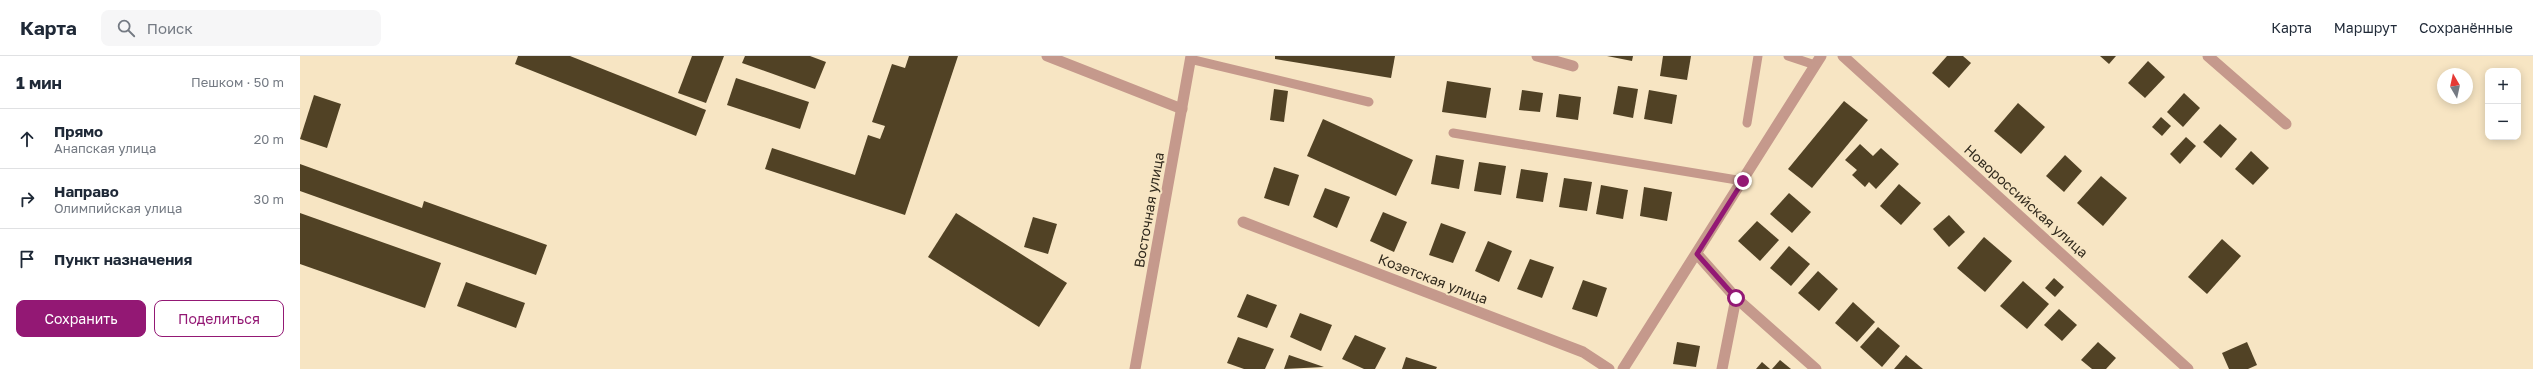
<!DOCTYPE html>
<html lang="ru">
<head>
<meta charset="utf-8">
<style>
  :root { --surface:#fff; --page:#f6f6f7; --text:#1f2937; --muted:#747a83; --line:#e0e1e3; --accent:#931874 }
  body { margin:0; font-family:"Golos Text",sans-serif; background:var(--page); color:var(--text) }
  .controls { position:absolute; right:12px; top:12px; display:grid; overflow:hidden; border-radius:8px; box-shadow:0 2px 10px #0003 }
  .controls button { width:36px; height:36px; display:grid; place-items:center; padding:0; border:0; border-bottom:1px solid var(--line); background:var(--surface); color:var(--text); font:20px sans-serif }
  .compass { position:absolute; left:2137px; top:12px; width:36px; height:36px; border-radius:50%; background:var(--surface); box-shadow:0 2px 10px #0003; rotate:351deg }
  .stop { position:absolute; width:12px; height:12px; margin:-9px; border:3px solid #931874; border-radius:50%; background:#fff }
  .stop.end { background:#931874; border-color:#fff; box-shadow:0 1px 4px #0008 }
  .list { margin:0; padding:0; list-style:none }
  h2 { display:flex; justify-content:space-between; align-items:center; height:52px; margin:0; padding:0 16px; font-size:17px }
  h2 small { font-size:13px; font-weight:400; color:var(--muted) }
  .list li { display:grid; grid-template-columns:26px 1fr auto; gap:12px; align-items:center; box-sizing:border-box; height:60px; padding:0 16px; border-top:1px solid var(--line) }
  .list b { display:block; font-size:15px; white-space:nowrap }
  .list p { margin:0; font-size:13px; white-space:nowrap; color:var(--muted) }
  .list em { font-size:13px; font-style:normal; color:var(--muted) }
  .actions { display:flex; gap:8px; padding:12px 16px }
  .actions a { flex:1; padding:9px 0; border:1px solid var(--accent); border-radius:8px; text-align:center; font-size:14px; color:var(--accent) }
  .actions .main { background:var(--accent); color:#fff }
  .icon { flex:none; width:22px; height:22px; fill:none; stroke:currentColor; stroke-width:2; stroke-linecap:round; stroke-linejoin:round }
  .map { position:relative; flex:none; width:2233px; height:313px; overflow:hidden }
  header { display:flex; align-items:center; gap:24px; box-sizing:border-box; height:56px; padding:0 20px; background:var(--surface); border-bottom:1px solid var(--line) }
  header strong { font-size:19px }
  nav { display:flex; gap:22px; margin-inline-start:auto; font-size:14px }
  .search { width:280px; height:36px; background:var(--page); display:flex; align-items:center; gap:10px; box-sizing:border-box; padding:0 14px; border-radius:8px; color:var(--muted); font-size:15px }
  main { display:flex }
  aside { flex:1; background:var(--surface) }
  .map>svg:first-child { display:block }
  .building { fill:#514225 }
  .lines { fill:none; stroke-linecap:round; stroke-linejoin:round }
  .service { stroke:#c5998c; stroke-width:9 }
  .minor { stroke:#c5998c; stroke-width:11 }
  .route { stroke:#931874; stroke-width:5 }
  .labels { text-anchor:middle; stroke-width:4; stroke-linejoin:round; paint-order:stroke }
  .street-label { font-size:14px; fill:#322b1e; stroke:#f7e5c3 }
</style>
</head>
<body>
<header>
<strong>Карта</strong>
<div class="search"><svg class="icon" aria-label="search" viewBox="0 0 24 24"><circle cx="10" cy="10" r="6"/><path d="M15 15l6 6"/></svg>Поиск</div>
<nav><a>Карта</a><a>Маршрут</a><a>Сохранённые</a></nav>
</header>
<main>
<aside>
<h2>1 мин<small>Пешком · 50 m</small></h2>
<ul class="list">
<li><svg class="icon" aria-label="ahead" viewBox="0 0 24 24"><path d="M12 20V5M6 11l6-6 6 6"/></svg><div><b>Прямо</b><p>Анапская улица</p></div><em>20 m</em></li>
<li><svg class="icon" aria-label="right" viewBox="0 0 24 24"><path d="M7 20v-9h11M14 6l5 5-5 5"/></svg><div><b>Направо</b><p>Олимпийская улица</p></div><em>30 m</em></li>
<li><svg class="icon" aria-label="arrive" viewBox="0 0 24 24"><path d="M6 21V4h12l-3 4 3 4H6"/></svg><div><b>Пункт назначения</b></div></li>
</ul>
<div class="actions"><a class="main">Сохранить</a><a>Поделиться</a></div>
</aside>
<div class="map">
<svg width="2233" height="313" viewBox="0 0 2233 313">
  <rect width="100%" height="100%" fill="#f7e5c3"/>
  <!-- building -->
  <g class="building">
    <polygon points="218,0 270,0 406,54 396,80 215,8"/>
    <polygon points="392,0 424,0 406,47 378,37"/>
    <polygon points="445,0 510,0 526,6 515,33 442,7"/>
    <polygon points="609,0 658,0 605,159 465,113 472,92 555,119 568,79 580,83 585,70 572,66 592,8 605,12"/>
    <polygon points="975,0 1095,0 1091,22 975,3"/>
    <polygon points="1307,0 1333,0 1332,5"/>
    <polygon points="1363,0 1391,0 1387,24 1360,20"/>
    <polygon points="1647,0 1663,0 1671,7 1649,32 1632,17"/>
    <polygon points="1800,0 1816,0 1809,8"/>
    <polygon points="1848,5 1865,21 1845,42 1828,27"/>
    <polygon points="436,22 509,46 500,73 427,49"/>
    <polygon points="1147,25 1191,32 1186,62 1142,56"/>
    <polygon points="1318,30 1338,33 1333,62 1313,58"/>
    <polygon points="974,33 988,35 984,66 970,64"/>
    <polygon points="1222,34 1243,37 1240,56 1219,54"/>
    <polygon points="1349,34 1377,39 1372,68 1344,63"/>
    <polygon points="1884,37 1900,52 1883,71 1867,56"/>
    <polygon points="1259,38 1281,41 1278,64 1256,61"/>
    <polygon points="14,39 41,48 27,92 0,83"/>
    <polygon points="1544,45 1568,64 1512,132 1488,113"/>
    <polygon points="1718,47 1745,71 1721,98 1694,75"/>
    <polygon points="1861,61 1871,70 1862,80 1852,71"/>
    <polygon points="1023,63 1113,104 1096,140 1007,100"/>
    <polygon points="1920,68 1937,83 1921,102 1903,86"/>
    <polygon points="1886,81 1896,90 1880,108 1870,98"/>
    <polygon points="1560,88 1573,100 1581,92 1599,108 1576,133 1569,126 1565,131 1552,119 1557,114 1545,104"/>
    <polygon points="1951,95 1969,112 1953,129 1935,113"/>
    <polygon points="1136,99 1164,104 1159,133 1131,128"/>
    <polygon points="1765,99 1782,115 1764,136 1746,120"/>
    <polygon points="1179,106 1206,110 1201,139 1174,135"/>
    <polygon points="0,108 122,152 124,145 247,189 236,219 0,135"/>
    <polygon points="974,111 999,119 989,150 964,142"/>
    <polygon points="1221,113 1248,117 1243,146 1216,142"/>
    <polygon points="1801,120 1827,142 1803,170 1777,147"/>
    <polygon points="1264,122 1292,126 1287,155 1259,151"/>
    <polygon points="1599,128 1621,147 1601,169 1580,150"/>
    <polygon points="1301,129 1328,134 1323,163 1296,158"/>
    <polygon points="1344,131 1372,136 1367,165 1340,160"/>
    <polygon points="1025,132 1050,141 1037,172 1013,161"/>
    <polygon points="1489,137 1511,156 1492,177 1470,158"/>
    <polygon points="1083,156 1107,166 1094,196 1070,185"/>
    <polygon points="0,157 141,207 125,252 0,208"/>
    <polygon points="656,157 767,227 739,271 628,201"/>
    <polygon points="1649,159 1665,176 1649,191 1633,173"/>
    <polygon points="733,161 757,168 748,198 724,191"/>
    <polygon points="1457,165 1479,184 1460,205 1438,185"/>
    <polygon points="1141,167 1166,176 1153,207 1129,199"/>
    <polygon points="1684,181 1712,205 1685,236 1657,212"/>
    <polygon points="1922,183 1941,200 1907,238 1888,221"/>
    <polygon points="1188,185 1212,195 1199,226 1175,215"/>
    <polygon points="1489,190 1510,208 1491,230 1470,212"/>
    <polygon points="1230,203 1254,211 1242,242 1217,233"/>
    <polygon points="1518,215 1538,233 1519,255 1498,237"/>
    <polygon points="1754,222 1764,231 1755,241 1745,232"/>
    <polygon points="1283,224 1307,232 1297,261 1272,253"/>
    <polygon points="1723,225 1749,248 1727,273 1700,250"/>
    <polygon points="166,226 225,247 216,272 157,250"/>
    <polygon points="947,238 977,249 967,272 937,261"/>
    <polygon points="1553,246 1575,266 1557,286 1535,267"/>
    <polygon points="1759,253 1777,269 1762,285 1744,269"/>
    <polygon points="1000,257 1032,269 1021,295 990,281"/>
    <polygon points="1578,271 1600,290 1582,311 1560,291"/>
    <polygon points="1055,279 1086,292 1075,313 1064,313 1042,303"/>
    <polygon points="938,281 974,293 965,313 944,313 927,307"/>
    <polygon points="1377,286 1400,290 1396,311 1373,308"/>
    <polygon points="1798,286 1816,302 1806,313 1792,313 1781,304"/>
    <polygon points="1947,286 1957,309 1948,313 1929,313 1922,297"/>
    <polygon points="989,299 1024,311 984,313"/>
    <polygon points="1606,299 1623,313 1594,313"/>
    <polygon points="1106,301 1137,311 1136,313 1102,313"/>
    <polygon points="1480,304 1491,313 1472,313"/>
    <polygon points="1462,306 1470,313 1456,313"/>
  </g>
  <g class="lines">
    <!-- service -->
    <g class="service">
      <polyline points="1488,0 1515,9"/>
      <polyline points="890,3 1069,46"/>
      <polyline points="1447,67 1458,0"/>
      <polyline points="1153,77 1443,125"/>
    </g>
    <!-- minor -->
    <g class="minor">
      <polyline points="747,0 882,53"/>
      <polyline points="1237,0 1273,10"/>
      <polyline points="1543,0 1888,313"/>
      <polyline points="1908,0 1986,68"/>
      <polyline points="943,166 1283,296 1309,313"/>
      <polyline points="1397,198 1436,242 1516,313"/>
      <polyline points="835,313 891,0"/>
      <polyline points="1323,313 1521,0"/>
      <polyline points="1422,313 1436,242"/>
    </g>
  </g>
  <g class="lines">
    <!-- route -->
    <polyline class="route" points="1436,242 1397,198 1443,125"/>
  </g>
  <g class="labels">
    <!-- street labels -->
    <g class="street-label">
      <text transform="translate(1726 145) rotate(42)" y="5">Новороссийская улица</text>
      <text transform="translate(849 154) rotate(-80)" y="5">Восточная улица</text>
      <text transform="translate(1133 223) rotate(21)" y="5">Козетская улица</text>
    </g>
  </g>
</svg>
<div class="controls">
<button>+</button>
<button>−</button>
</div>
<svg class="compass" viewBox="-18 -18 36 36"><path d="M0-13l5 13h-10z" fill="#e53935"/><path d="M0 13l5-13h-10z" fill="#747a83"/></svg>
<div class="stop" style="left:1436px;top:242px"></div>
<div class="stop end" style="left:1443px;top:125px"></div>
</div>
</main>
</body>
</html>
